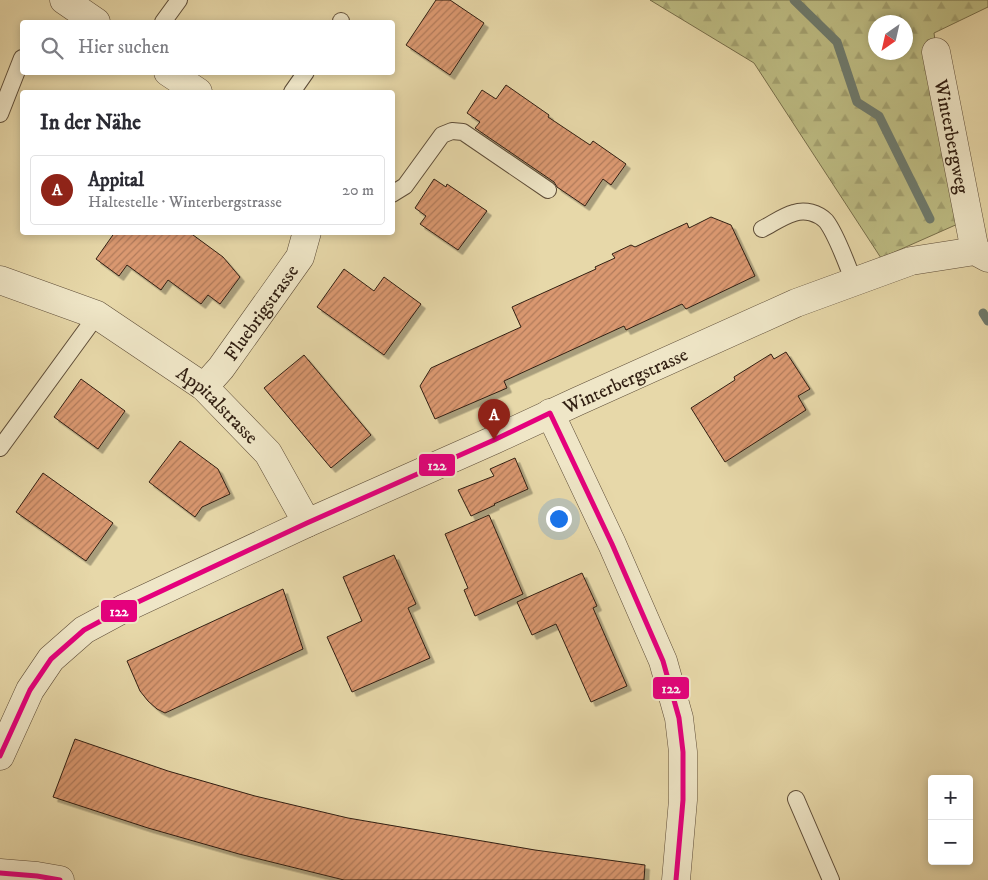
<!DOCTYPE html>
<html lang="de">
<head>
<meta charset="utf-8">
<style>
  :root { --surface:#fff; --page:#f7f7f7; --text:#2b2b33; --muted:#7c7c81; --line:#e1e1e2; --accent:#8f2418 }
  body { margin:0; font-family:"IM FELL DW Pica",serif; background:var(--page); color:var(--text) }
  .controls { position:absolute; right:15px; bottom:15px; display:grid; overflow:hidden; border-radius:5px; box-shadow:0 2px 8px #0003 }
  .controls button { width:45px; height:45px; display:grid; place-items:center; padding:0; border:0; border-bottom:1px solid var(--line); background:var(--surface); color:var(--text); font:25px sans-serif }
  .compass { position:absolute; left:868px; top:15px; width:45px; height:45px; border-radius:50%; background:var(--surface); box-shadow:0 2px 8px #0003; rotate:214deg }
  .you { position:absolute; left:558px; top:518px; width:18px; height:18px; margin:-12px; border:4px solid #fff; border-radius:50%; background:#1a73e8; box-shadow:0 0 0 8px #1a73e833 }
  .badge { display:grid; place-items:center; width:32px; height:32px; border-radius:50%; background:var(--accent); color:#fff; font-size:16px; font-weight:700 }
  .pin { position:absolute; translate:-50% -41px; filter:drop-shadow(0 1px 2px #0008) }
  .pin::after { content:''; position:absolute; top:26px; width:18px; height:15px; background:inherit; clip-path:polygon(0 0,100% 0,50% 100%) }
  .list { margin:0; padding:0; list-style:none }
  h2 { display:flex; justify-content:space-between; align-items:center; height:65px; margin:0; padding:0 20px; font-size:21px }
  h2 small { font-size:16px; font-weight:400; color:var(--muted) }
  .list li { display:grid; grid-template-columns:32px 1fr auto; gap:15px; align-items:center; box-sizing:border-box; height:70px; margin:0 10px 10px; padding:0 10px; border:1px solid var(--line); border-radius:5px }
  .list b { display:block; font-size:19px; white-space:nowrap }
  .list p { margin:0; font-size:16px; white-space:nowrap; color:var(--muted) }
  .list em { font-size:16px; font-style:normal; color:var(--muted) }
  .icon { flex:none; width:28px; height:28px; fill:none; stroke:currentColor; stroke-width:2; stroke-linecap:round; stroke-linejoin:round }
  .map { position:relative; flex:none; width:988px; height:880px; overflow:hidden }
  .search { position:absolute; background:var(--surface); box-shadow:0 2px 8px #0003; left:20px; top:20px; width:375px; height:55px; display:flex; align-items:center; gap:12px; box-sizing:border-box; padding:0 18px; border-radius:5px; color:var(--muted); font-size:19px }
  .panel { position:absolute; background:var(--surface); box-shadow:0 2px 8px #0003; left:20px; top:90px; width:375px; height:145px; border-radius:5px }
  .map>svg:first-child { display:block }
  .forest { fill:url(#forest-firs); stroke:#776e4a; fill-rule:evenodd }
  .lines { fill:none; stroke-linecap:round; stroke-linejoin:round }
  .stream { stroke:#6e7b6e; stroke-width:9 }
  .building { fill:url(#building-hatch); stroke:#311f12; filter:url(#shadow) }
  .service-casing { stroke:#5e4d38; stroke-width:18 }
  .minor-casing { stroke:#5e4d38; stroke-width:29 }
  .tertiary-casing { stroke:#5e4d38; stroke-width:29 }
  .service { stroke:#efe6c7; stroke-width:16 }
  .minor { stroke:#efe6c7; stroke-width:28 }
  .tertiary { stroke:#efe6c7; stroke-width:28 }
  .bus-1-casing { stroke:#efe6c7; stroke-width:9 }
  .bus-1 { stroke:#e5007d; stroke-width:5 }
  .labels { text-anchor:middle; stroke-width:4.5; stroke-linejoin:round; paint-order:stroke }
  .street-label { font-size:19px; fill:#311f12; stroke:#efe6c7 }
  .line-badge { stroke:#efe6c7; stroke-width:2 }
  .badge-label { font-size:14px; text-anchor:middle; font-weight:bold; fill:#fff }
</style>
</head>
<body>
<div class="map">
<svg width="988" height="880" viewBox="0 0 988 880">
  <defs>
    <pattern id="forest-firs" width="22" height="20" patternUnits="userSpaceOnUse" patternTransform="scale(1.25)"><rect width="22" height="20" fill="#bdbc83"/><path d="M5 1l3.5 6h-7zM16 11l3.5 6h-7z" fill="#a3a170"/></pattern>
    <pattern id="building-hatch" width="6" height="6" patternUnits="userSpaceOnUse" patternTransform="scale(1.25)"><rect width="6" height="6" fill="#da9870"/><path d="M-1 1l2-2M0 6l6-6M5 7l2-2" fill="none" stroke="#b17b5b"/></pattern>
    <filter id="shadow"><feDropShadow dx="4.5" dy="4.5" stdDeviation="0" flood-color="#0004"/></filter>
  </defs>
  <rect width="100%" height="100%" fill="#e7d8a9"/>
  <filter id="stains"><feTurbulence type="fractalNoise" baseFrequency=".004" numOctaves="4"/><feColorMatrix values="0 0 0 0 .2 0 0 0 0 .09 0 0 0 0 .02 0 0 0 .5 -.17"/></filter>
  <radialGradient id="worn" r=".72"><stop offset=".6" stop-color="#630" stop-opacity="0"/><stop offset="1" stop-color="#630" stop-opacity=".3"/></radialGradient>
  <!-- forest -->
  <path class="forest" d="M650,0H988V7L934,33L960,223L881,258L754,63ZM876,22H906V52H876Z"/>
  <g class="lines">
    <!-- stream -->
    <g class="stream">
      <polyline points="794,0 837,42 857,102 879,116 930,219"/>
      <polyline points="983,313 988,321"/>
    </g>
  </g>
  <!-- building -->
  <g class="building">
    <polygon points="436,0 450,0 484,23 450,75 406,45"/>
    <polygon points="506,85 549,115 548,117 590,145 593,141 626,164 611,185 603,179 585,206 557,187 554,182 475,128 480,122 467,113 482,90 496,99"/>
    <polygon points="434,179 446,187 447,184 487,211 458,250 420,224 426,216 415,208"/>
    <polygon points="711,217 731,225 755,276 686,309 682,304 626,330 624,326 504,381 507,388 435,419 420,386 431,368 521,327 512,307 596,269 595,267 615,258 612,254 631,245 635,247 687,223 689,228"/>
    <polygon points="115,232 189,232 223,257 240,277 220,304 208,295 201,304 168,280 161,290 127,265 119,276 96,259"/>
    <polygon points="344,269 374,291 384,277 421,304 384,355 317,307"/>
    <polygon points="786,352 810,389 798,396 806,410 725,462 691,408 735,380 734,377 771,354 774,359"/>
    <polygon points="304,355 371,435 331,468 264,388"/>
    <polygon points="81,379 125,411 98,449 54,417"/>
    <polygon points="180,441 218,469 230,494 202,507 195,517 149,482"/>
    <polygon points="515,458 528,489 494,504 495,505 471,516 458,490 494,476 490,469"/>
    <polygon points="43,473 113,523 86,561 16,512"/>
    <polygon points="489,515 523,594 475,616 464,590 468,588 445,534"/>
    <polygon points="394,555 416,604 408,608 430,658 352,692 327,637 362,621 343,577"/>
    <polygon points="582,573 597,606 593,608 627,686 591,702 556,624 532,635 517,602"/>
    <polygon points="283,589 303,649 165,713 157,709 148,701 140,691 127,661"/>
    <polygon points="75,739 168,771 255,796 348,818 535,850 645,865 644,880 344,880 239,854 148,828 53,797"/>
  </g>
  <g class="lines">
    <!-- service casing -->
    <g class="service-casing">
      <g id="service">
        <polyline points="163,22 179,0"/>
        <polyline points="341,22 341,21"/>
        <polyline points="292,92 306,72"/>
        <polyline points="0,114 22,58"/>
        <polyline points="392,194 405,186 442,135 452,131 463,132 548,190"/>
        <path d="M762,229C772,224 783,216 794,213C805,209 818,213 826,221C837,235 847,265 854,282"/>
        <polyline points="0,448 97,315"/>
        <polyline points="796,799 831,880"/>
      </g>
    </g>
    <!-- minor casing -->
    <g class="minor-casing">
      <g id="minor">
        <polyline points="64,0 96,22"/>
        <path id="s1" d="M936,52L975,251"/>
        <polyline points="168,72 198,92"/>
        <path id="s2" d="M0,280L97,315L204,387L268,453L307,523"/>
        <path id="s3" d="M204,387L221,368L300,257L307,232"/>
        <polyline points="550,413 612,544 663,661 679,718 683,752 683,800 676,880"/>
        <path id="s4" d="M0,756L30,690L51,659L84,630L123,609L307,523L494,440L576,402L796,303L911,261L975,251L988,258"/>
      </g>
    </g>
    <!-- tertiary casing -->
    <g class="tertiary-casing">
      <polyline id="tertiary" points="0,873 37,876 60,880"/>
    </g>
    <!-- service -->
    <use href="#service" class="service"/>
    <!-- minor -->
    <use href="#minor" class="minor"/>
    <!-- tertiary -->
    <use href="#tertiary" class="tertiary"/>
    <!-- bus-1 casing -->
    <g class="bus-1-casing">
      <g id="bus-1">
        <polyline points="0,756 30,690 51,659 84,630 123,609 307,523 494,440 550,413 612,544 663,661 679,718 683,752 683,800 676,880"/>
        <polyline points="0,873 37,876 60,880"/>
      </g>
    </g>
    <!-- bus-1 -->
    <use href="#bus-1" class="bus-1"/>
  </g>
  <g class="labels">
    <!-- street labels -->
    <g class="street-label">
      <text dy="7" stroke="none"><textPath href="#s1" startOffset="86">Winterbergweg</textPath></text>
      <text dy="7" stroke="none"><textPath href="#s3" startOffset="94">Fluebrigstrasse</textPath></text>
      <text dy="7" stroke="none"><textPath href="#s4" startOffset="750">Winterbergstrasse</textPath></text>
      <text dy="7" stroke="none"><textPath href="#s2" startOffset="254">Appitalstrasse</textPath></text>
    </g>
  </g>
  <g class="line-badge">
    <rect x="418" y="453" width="38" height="24" rx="5" fill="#e5007d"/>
    <rect x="100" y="599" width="38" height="24" rx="5" fill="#e5007d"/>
    <rect x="652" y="676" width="38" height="24" rx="5" fill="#e5007d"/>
  </g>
  <g class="badge-label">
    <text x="437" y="470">122</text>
    <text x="119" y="616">122</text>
    <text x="671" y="693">122</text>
  </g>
  <rect width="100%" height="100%" filter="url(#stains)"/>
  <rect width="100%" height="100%" fill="url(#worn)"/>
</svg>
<div class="controls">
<button>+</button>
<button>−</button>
</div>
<svg class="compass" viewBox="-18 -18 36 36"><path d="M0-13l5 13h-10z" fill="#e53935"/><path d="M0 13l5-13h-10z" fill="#7c7c81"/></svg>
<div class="you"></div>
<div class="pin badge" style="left:494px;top:440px">A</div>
<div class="search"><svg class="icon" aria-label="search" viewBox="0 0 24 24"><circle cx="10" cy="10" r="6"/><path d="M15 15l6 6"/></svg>Hier suchen</div>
<section class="panel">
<h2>In der Nähe<small></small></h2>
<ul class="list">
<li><span class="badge">A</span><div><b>Appital</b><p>Haltestelle · Winterbergstrasse</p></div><em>20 m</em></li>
</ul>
</section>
</div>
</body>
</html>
